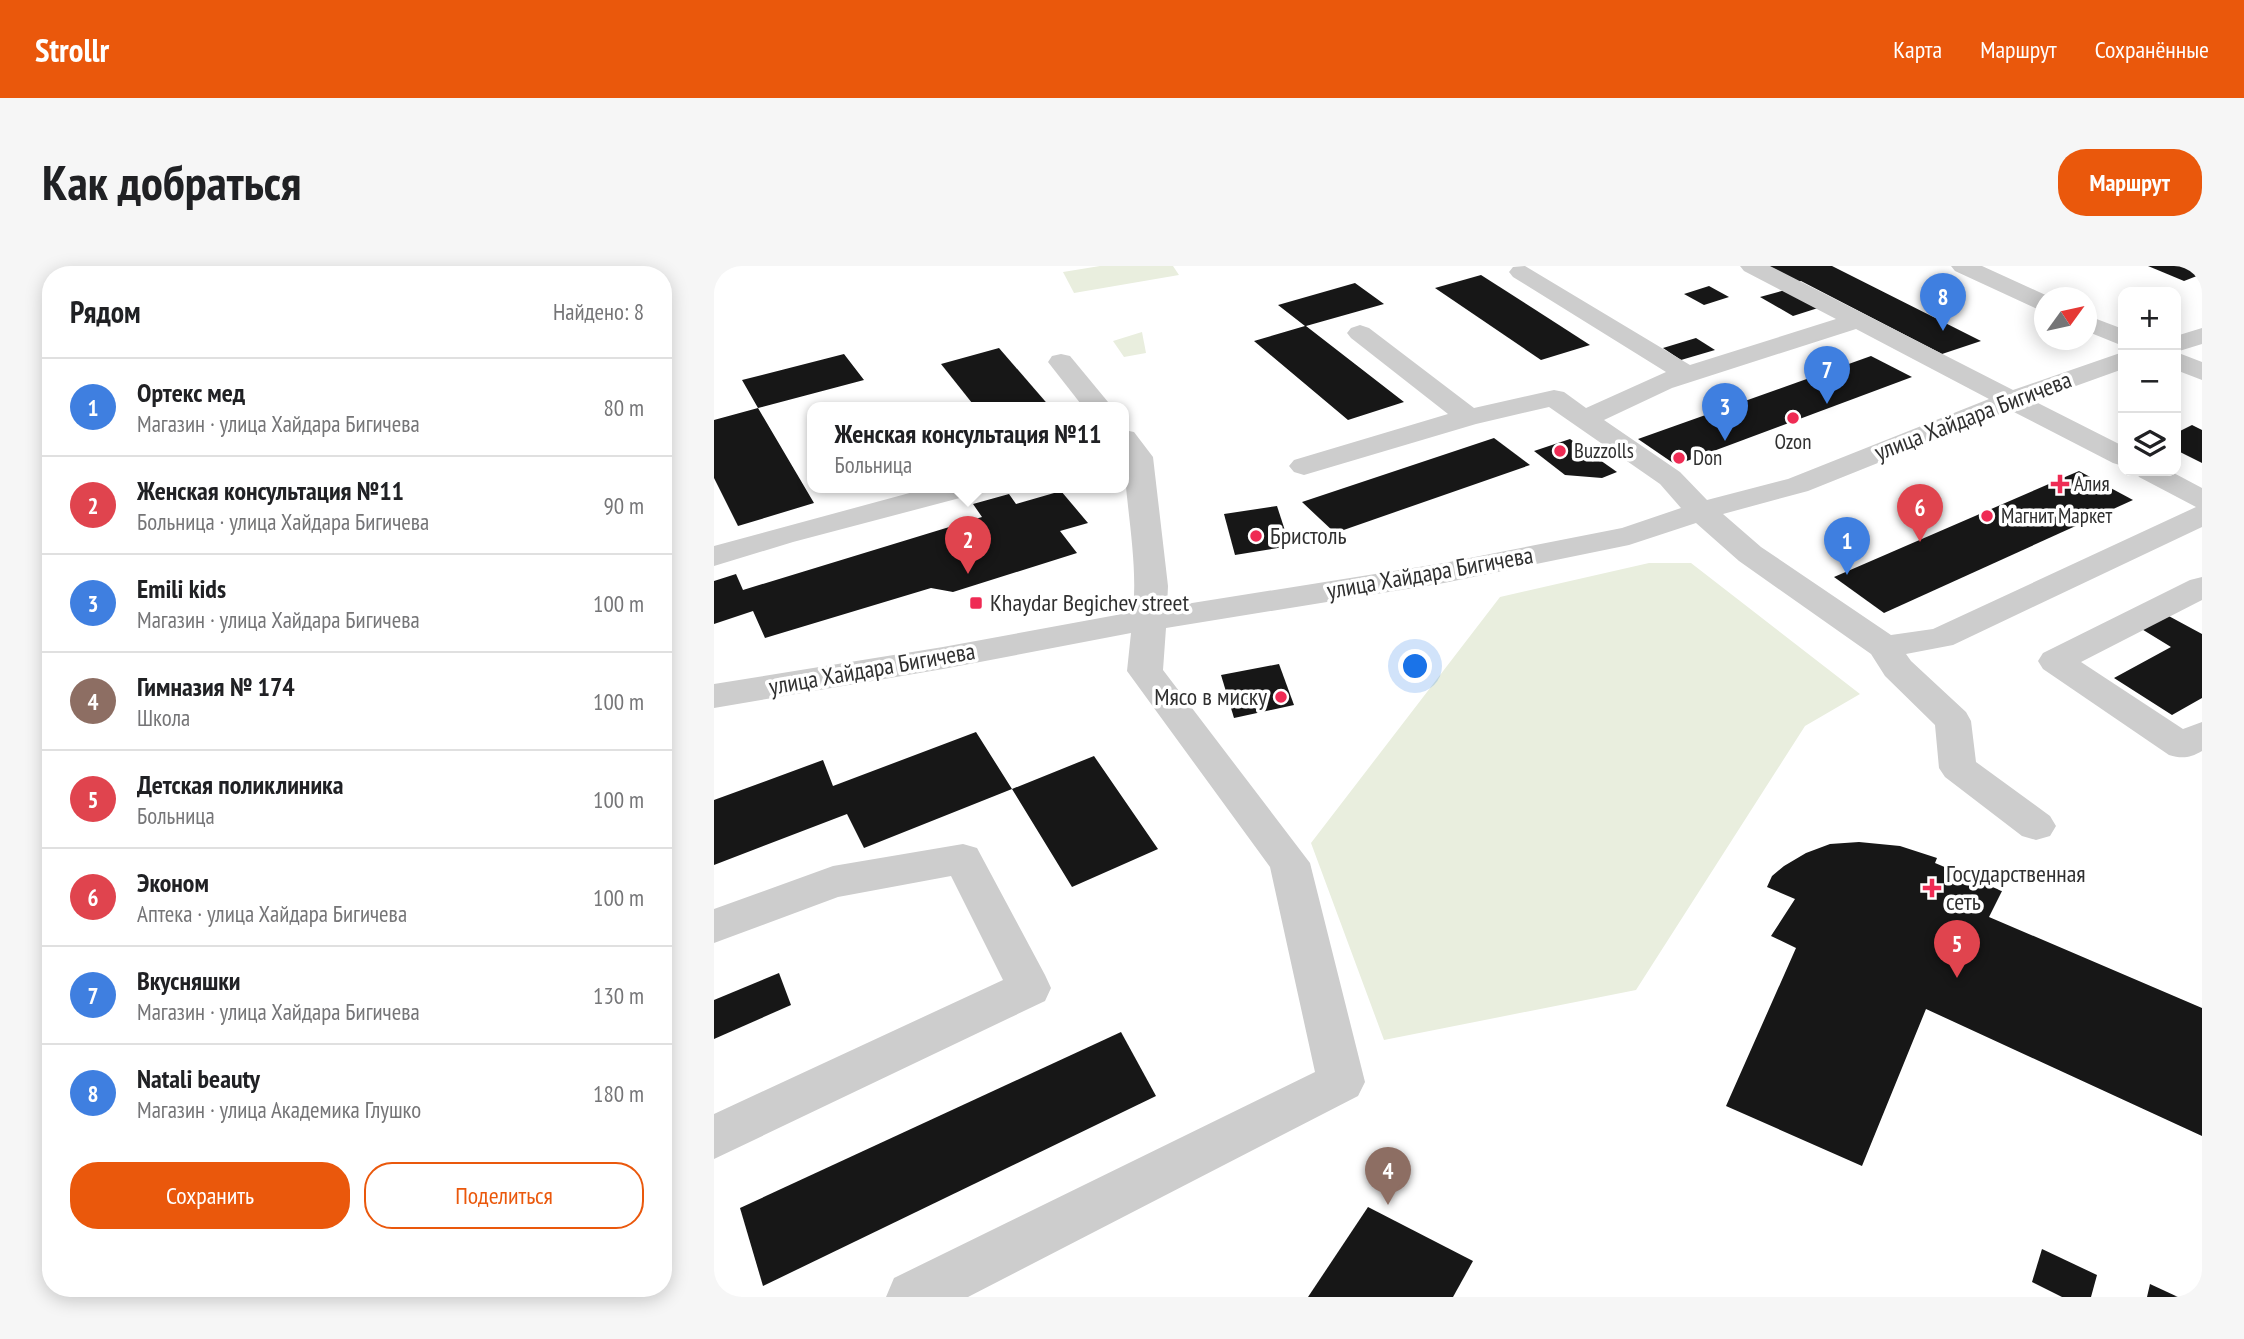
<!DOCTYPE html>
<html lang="ru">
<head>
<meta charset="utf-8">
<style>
  :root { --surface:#fff; --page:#f6f6f6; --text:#202124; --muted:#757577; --line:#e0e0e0; --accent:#ea580c }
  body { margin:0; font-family:"PT Sans Narrow",sans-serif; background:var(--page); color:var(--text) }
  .controls { position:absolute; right:21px; top:21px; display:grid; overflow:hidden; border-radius:14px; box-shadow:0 4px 18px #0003 }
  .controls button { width:63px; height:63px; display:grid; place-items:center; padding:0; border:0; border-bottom:2px solid var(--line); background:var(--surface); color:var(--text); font:35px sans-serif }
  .compass { position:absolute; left:1320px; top:21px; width:63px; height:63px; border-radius:50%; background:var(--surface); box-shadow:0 4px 18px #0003; rotate:57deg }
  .you { position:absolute; left:702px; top:401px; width:24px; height:24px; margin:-18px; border:5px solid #fff; border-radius:50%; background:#1a73e8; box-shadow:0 0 0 10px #1a73e833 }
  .badge { display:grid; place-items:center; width:46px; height:46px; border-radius:50%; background:var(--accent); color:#fff; font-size:23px; font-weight:700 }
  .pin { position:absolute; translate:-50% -58px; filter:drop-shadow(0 2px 4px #0008) }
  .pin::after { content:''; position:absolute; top:37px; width:24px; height:21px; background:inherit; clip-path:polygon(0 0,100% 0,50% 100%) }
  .popup { position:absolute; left:93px; top:136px; width:322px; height:91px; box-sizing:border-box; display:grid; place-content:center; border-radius:14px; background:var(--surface); filter:drop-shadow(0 2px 5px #0005); font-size:23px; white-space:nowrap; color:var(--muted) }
  .popup b { font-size:26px; color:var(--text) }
  .popup::after { content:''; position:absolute; left:50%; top:100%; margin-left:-14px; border:14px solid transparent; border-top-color:var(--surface) }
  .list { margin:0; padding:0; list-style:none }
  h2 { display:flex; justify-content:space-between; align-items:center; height:91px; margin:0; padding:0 28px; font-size:30px }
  h2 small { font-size:23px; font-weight:400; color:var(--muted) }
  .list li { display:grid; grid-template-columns:46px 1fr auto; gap:21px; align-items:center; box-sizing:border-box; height:98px; padding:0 28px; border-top:2px solid var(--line) }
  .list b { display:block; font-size:26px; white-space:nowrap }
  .list p { margin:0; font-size:23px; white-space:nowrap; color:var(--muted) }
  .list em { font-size:23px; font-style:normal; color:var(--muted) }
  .actions { display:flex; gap:14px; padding:21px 28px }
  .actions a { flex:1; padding:16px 0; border:2px solid var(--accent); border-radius:28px; text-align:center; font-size:24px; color:var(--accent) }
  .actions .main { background:var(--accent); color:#fff }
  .icon { flex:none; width:38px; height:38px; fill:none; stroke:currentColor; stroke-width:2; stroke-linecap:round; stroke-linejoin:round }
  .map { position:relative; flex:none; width:1488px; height:1031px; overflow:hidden; border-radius:28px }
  header { display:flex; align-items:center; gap:42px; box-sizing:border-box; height:98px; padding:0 35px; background:var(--accent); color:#fff }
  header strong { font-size:33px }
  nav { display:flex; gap:38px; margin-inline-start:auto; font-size:24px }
  .intro { display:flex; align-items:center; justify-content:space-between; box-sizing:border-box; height:168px; padding:0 42px }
  h1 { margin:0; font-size:49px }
  .button { padding:18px 32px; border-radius:28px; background:var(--accent); color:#fff; font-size:24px; font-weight:700 }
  main { display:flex; gap:42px; padding:0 42px }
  aside { flex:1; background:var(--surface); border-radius:28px; box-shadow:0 4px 18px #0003 }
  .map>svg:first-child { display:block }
  .green { fill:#e9eede }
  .building { fill:#171717 }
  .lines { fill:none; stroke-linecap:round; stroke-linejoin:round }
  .minor { fill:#cdcdcd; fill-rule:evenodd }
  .poi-dot { fill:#ef2b54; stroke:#fff; stroke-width:2.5 }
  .labels { text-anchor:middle; stroke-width:7; stroke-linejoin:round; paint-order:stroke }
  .far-poi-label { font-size:21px; fill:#303030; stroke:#fff; text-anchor:start }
  .street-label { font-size:24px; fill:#303030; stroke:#fff }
  .poi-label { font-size:24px; fill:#303030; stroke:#fff; text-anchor:start }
</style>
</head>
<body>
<header>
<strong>Strollr</strong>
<nav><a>Карта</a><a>Маршрут</a><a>Сохранённые</a></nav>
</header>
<div class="intro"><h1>Как добраться</h1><a class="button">Маршрут</a></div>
<main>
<aside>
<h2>Рядом<small>Найдено: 8</small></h2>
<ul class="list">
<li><span class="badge" style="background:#3f7fe0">1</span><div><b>Ортекс мед</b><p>Магазин · улица Хайдара Бигичева</p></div><em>80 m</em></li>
<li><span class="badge" style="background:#e0444e">2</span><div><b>Женская консультация №11</b><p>Больница · улица Хайдара Бигичева</p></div><em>90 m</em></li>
<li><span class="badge" style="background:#3f7fe0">3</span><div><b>Emili kids</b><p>Магазин · улица Хайдара Бигичева</p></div><em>100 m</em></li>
<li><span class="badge" style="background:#8d6e63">4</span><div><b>Гимназия № 174</b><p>Школа</p></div><em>100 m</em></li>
<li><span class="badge" style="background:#e0444e">5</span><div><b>Детская поликлиника</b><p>Больница</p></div><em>100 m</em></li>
<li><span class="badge" style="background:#e0444e">6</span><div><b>Эконом</b><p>Аптека · улица Хайдара Бигичева</p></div><em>100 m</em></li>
<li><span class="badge" style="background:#3f7fe0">7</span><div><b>Вкусняшки</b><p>Магазин · улица Хайдара Бигичева</p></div><em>130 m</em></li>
<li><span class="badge" style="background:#3f7fe0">8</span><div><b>Natali beauty</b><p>Магазин · улица Академика Глушко</p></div><em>180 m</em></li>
</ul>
<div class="actions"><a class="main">Сохранить</a><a>Поделиться</a></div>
</aside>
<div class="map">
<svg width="1488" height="1031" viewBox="0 0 1488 1031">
  <rect width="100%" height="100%" fill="#fff"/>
  <!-- green -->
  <g class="green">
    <polygon points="386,0 459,0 465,9 360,27 349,6"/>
    <polygon points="428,66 432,87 410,91 399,75"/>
    <polygon points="935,297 977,297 1146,428 1091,460 922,724 670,774 597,577 786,331"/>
  </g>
  <!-- building -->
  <g class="building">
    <polygon points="1046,0 1118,0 1267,75 1228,88 1087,15 1079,17"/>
    <polygon points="1434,0 1488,0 1488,8 1470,15"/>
    <polygon points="767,9 845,59 876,79 827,94 721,22"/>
    <polygon points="641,17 670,38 592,60 690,136 634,154 540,75 591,60 564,39"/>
    <polygon points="995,20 1015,31 990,39 970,28"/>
    <polygon points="1071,24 1104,42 1079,50 1046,31"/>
    <polygon points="982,72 1001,84 967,94 949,82"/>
    <polygon points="285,82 337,142 262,142 227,98"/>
    <polygon points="130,88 150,114 44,142 100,237 24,260 0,212 0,154 44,142 28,114"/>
    <polygon points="1157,90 1198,111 962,199 924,173"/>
    <polygon points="1478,159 1488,164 1488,197 1462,184 1462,167"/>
    <polygon points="780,172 816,199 621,267 588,236"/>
    <polygon points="856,173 903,206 888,212 851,209 820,185"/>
    <polygon points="1365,205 1419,234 1170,347 1120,311"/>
    <polygon points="347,225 374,257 346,265 363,287 239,326 217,322 51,372 39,345 0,358 0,315 22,308 29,324 268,251 259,238 295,228 302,238"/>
    <polygon points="563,240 576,280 521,289 510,248"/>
    <polygon points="1451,348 1488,368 1488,432 1458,449 1400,412 1457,381 1426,362"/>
    <polygon points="565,398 580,439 520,452 507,409"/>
    <polygon points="262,466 298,523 380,490 444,583 358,621 298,523 150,582 133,548 0,599 0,534 109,494 119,520"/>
    <polygon points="1145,576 1186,580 1223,592 1221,597 1288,625 1275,651 1488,742 1488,870 1212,743 1148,900 1012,840 1082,682 1057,670 1081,633 1053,621 1058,610 1070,600 1092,587 1116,578"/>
    <polygon points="65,707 77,739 0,773 0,734"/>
    <polygon points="407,766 442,830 49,1020 26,942"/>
    <polygon points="654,941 759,995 739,1031 594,1031"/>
    <polygon points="1328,983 1383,1009 1377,1031 1348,1031 1318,1016"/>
    <polygon points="1436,1018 1464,1031 1433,1031"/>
  </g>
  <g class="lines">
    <!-- minor -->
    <g class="minor">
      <path d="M811,0L976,99L1122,53L1030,5L1026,0H1056L1299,124L1409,86V103L1320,135L1409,180V200L1399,197L1296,144L1094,225L1009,248L1047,281L1177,369L1219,363L1482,241L1425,211L1421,205H1456L1488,222V261L1239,379L1192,388L1197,395L1252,446L1257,455L1262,496L1336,550L1342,560L1336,570L1322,574L1308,570L1231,511L1225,502L1221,459L1171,410L1157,388L1025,295L982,257L915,279L730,317L452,362L449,404L596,597L651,816L644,830L254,1031H172L180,1012L601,806L556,601L413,405L417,367L229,403L0,442V418L229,381L419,346C425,285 407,224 410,164L420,166L439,191L454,320L453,341L730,297L908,262L967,242L946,218L835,141L762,158L590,209L580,206L575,200L580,194L734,148L637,72L633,67L637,62L646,59L655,62L760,142L840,124L850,126L872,142L952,106L799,11L795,6L799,1ZM1142,63L1275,133L1074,213L993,234L966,206L890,154L958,122Z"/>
      <polygon points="1237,0 1268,0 1338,32 1330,32 1330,44 1321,42 1241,5"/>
      <polygon points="1372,49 1409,63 1409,80 1372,65"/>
      <polygon points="1488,62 1488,78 1462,86 1462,70"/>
      <polygon points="1462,86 1488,96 1488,114 1462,104"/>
      <polygon points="347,88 356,90 399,142 370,142 334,96 338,90"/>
      <polygon points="214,222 265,222 261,228 79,276 0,300 0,280"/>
      <path d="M1488,311V334L1367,396L1469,463L1488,456V485C1476,492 1468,493 1455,489L1329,403L1324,395L1329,387L1476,314Z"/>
      <polygon points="249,578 263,582 331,709 337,722 331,735 0,893 0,848 289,714 237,610 124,631 0,677 0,643 119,600"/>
    </g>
  </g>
  <!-- markers -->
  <g class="poi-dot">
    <circle cx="1079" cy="152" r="7"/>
    <circle cx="846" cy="185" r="7"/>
    <circle cx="965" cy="192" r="7"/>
    <path d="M1342.5 207.5h7v7h7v7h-7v7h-7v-7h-7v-7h7z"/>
    <circle cx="1273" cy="250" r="7"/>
    <circle cx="542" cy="270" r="7"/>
    <rect x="255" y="330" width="14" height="14" rx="3.5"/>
    <circle cx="567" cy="431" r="7"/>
    <path d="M1214.5 611.5h7v7h7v7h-7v7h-7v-7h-7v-7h7z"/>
  </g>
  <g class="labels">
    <!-- far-poi labels -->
    <g class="far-poi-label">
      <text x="1079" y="183" text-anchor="middle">Ozon</text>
      <text x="860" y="192">Buzzolls</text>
      <text x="979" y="199">Don</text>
      <text x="1360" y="225">Алия</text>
      <text x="1287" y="257">Магнит Маркет</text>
    </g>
    <!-- street labels -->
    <g class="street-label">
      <text transform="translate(1259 150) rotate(-21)" y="8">улица Хайдара Бигичева</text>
      <text transform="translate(716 307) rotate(-10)" y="8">улица Хайдара Бигичева</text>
      <text transform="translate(158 403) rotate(-10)" y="8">улица Хайдара Бигичева</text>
    </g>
    <!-- poi labels -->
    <g class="poi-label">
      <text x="556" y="278">Бристоль</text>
      <text x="276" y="345">Khaydar Begichev street</text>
      <text x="553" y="439" text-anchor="end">Мясо в миску</text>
      <text x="1232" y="616">Государственная<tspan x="1232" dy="28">сеть</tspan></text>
    </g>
  </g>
</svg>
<div class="controls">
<button>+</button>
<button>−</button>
<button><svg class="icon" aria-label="layers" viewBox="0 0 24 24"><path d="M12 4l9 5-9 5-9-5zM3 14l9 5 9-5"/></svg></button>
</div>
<svg class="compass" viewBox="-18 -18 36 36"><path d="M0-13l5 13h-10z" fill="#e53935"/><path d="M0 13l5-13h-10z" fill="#757577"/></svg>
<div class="you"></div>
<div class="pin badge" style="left:1133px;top:309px;background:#3f7fe0">1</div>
<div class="pin badge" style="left:254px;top:308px;background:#e0444e">2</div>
<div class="popup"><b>Женская консультация №11</b>Больница</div>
<div class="pin badge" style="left:1011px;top:175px;background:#3f7fe0">3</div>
<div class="pin badge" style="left:674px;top:939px;background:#8d6e63">4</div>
<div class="pin badge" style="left:1243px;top:712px;background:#e0444e">5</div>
<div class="pin badge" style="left:1206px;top:276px;background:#e0444e">6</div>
<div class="pin badge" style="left:1113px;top:138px;background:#3f7fe0">7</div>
<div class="pin badge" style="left:1229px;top:65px;background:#3f7fe0">8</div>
</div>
</main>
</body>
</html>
